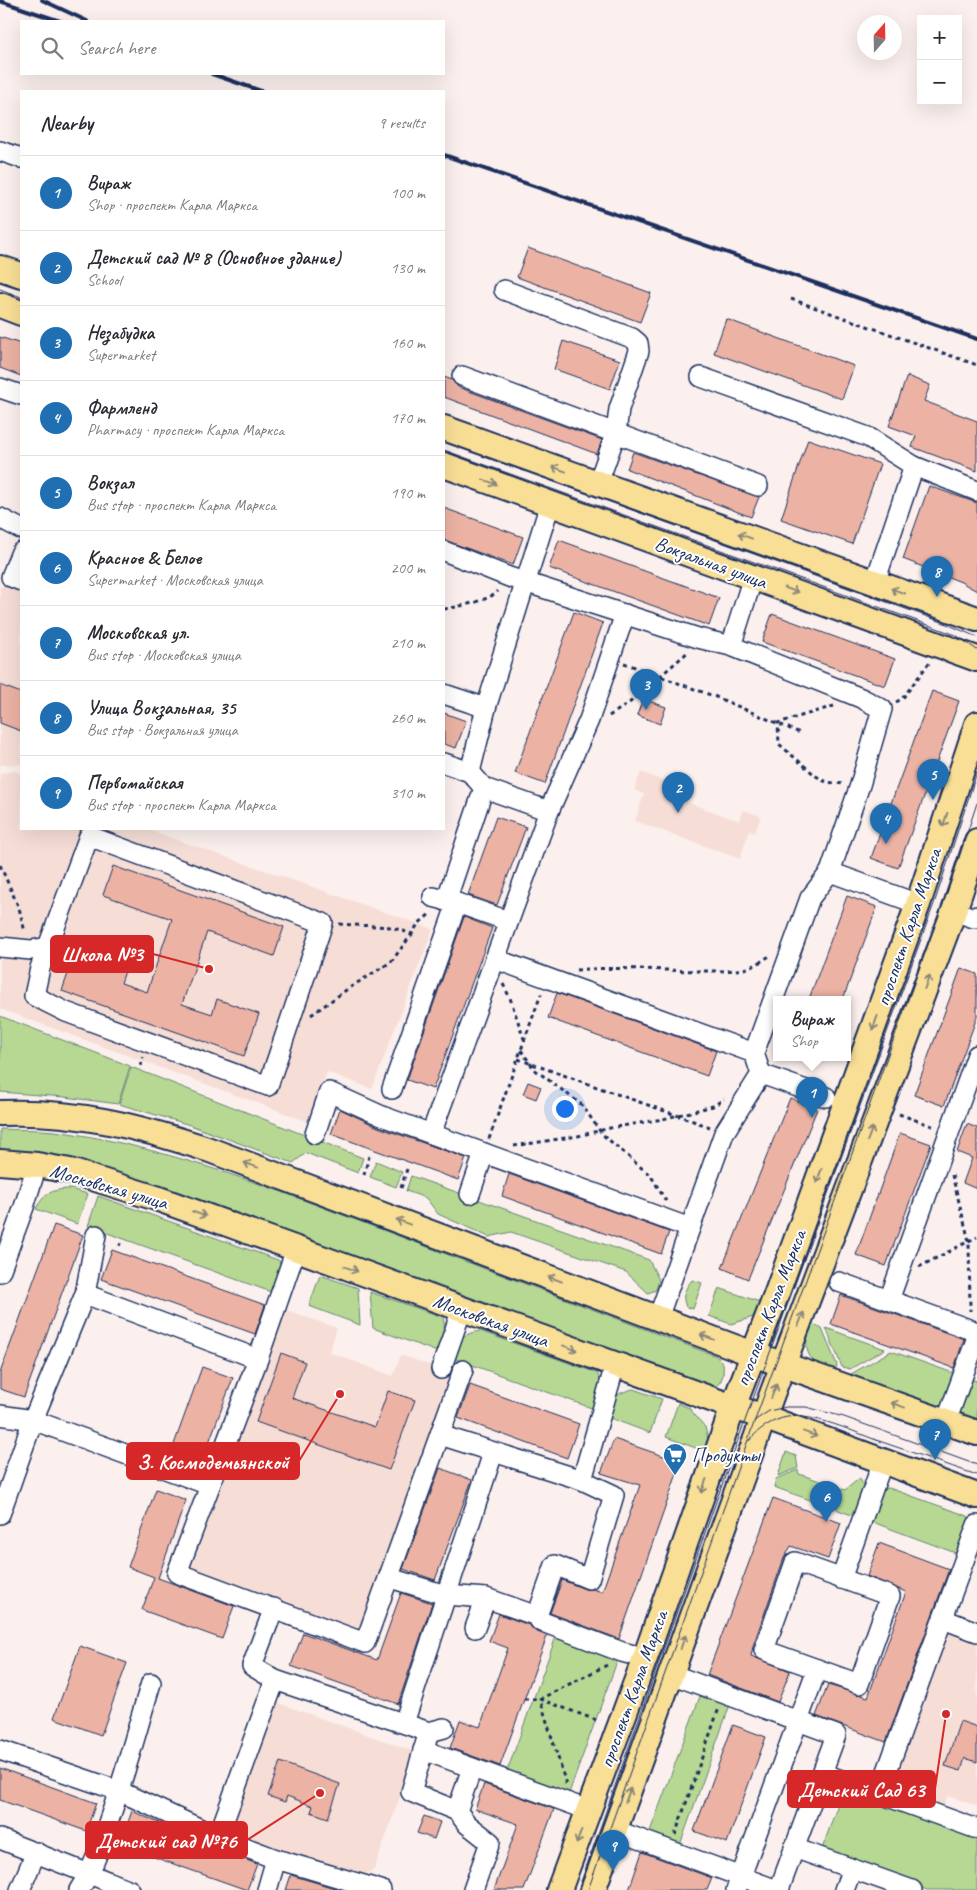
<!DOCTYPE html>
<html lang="en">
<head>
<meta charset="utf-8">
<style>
  :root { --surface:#fff; --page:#f7f7f7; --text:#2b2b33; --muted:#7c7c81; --line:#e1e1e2; --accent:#1f6fb2 }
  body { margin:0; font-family:Caveat,sans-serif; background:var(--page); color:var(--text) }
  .controls { position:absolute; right:15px; top:15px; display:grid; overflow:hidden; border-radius:0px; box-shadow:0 5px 20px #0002 }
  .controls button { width:45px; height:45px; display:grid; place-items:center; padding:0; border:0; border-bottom:1px solid var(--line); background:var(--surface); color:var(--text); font:25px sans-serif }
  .compass { position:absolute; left:857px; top:15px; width:45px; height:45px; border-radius:50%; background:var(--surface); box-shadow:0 5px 20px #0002; rotate:20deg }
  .you { position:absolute; left:564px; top:1108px; width:18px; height:18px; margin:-12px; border:4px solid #fff; border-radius:50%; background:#1a73e8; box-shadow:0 0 0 8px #1a73e833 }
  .badge { display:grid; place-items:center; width:32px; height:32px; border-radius:50%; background:var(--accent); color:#fff; font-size:16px; font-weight:700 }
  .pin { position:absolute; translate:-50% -41px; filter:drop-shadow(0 1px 2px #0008) }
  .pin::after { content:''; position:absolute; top:26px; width:18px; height:15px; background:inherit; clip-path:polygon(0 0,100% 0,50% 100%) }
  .popup { position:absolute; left:773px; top:996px; width:78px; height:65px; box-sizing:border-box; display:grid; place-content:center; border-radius:0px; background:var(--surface); filter:drop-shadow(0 1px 4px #0005); font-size:16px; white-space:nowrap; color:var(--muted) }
  .popup b { font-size:19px; color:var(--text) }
  .popup::after { content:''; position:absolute; left:50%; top:100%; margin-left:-10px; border:10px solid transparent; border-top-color:var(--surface) }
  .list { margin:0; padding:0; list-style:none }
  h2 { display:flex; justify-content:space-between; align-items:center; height:65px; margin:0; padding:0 20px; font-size:21px }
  h2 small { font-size:16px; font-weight:400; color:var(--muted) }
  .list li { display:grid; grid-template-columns:32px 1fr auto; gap:15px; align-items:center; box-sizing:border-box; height:75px; padding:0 20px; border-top:1px solid var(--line) }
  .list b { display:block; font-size:19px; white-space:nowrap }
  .list p { margin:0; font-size:16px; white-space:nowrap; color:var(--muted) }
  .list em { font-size:16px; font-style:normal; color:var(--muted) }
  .icon { flex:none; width:28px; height:28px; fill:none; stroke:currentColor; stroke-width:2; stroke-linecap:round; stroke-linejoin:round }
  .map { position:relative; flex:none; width:977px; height:1890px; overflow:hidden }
  .search { position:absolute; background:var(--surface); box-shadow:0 5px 20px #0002; left:20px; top:20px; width:425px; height:55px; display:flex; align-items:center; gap:12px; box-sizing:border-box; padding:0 18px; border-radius:0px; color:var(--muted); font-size:19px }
  .panel { position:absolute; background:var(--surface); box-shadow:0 5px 20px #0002; left:20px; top:90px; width:425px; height:740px; border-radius:0px }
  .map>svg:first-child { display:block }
  .built { fill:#f6ded7 }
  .green { fill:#b6d892; stroke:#688478 }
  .building { fill:#ecb3a4; stroke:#1b2f5e }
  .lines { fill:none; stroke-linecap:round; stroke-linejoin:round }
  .minor-casing { stroke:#1b2f5e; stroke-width:22 }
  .major-casing { stroke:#1b2f5e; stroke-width:28 }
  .path { stroke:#1b2f5e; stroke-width:3; stroke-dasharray:4 4; stroke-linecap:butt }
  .minor { stroke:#fff; stroke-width:19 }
  .major { stroke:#f9df96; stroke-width:24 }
  .tram { stroke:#1b2f5e; stroke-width:1 }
  .rail { stroke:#1b2f5e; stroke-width:4 }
  .oneway { stroke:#8a877a }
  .labels { text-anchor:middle; stroke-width:4; stroke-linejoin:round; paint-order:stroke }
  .street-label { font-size:20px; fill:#1b2f5e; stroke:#fff }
  .poi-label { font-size:20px; fill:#1b2f5e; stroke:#fff; text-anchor:start }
  .leader { fill:none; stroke:#d62828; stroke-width:2 }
  .callout-dot { fill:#d62828; stroke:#fff; stroke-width:2 }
  .callout { fill:#d62828; stroke:#d62828; stroke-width:2 }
  .callout-label { font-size:21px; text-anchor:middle; font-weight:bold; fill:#fff }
</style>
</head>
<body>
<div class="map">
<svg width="977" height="1890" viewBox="0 0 977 1890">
  <rect width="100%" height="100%" fill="#fbf0ed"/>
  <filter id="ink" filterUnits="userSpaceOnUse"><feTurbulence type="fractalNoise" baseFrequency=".02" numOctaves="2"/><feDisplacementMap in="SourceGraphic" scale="10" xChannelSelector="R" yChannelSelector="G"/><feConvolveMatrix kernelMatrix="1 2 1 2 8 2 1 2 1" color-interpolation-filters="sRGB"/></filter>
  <g filter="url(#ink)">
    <!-- built -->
    <g class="built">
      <polygon points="8,586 21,591 21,764 0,765 0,587"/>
      <polygon points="15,771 21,774 21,829 146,829 433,929 372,1089 327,1072 309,1122 0,1009 0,773"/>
      <polygon points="641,772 666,782 662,793 739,821 744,810 761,816 755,833 749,831 740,859 635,821 644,794 634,790"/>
      <polygon points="286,1310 337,1328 329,1352 393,1376 401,1355 456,1375 361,1632 191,1570"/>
      <polygon points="946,1629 977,1640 977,1806 948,1796 943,1807 889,1788"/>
      <polygon points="273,1701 416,1752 374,1870 353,1881 224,1834"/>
    </g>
    <!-- green -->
    <g class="green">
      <polygon points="0,1016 130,1066 118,1104 65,1097 0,1092"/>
      <polygon points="131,1067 363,1158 358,1173 306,1153 293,1163 190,1125 119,1104"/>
      <path d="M0,1129C18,1130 36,1129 54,1131C132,1141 208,1166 282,1192L716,1356L723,1363C724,1375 723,1381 714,1388L0,1152Z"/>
      <polygon points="376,1161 402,1172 396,1187 370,1177"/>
      <polygon points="411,1176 649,1260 659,1280 656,1290 648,1293 626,1272 511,1232 489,1237 438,1214 426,1198 406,1191"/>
      <path d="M70,1189L88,1194L77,1224L36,1209C44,1193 53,1189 70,1189Z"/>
      <polygon points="98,1196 278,1260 282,1265 274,1293 88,1226"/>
      <polygon points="320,1275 358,1288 360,1325 309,1306"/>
      <path d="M692,1280L702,1283L693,1309L686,1307C681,1295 685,1289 692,1280Z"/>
      <polygon points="719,1288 760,1302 753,1317 731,1324 709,1316"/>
      <polygon points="370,1292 443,1317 445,1329 440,1353 373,1328"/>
      <path d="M811,1323L822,1329L837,1365L834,1376C808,1359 801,1354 811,1323Z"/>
      <polygon points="826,1328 885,1349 850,1369 842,1367"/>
      <path d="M480,1331L597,1373L603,1386L597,1410L450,1357C458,1339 460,1335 480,1331Z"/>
      <polygon points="891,1351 956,1374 944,1407 939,1410 848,1381 851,1374"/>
      <polygon points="967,1378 977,1381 977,1426 964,1422 957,1413"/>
      <path d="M633,1389L662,1399L650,1433L607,1417C613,1399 613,1394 633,1389Z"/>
      <polygon points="678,1403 689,1408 705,1427 708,1439 704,1451 666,1437"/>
      <polygon points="786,1452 796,1456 798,1468 778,1476"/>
      <polygon points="798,1470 799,1474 823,1482 835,1509 774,1487 776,1479"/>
      <polygon points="860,1478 864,1489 857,1517 838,1510 826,1483 845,1490"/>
      <polygon points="889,1488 968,1516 969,1522 961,1555 867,1520 882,1489"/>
      <polygon points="557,1634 619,1656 568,1796 506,1774"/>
      <polygon points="702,1691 731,1702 680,1845 649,1834"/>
      <polygon points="844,1787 977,1835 977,1890 927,1890 821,1852"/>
    </g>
    <!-- building -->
    <g class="building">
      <polygon points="528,248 651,293 640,322 517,277"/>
      <polygon points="726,319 854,366 842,399 714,353"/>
      <polygon points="0,337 21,344 21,376 0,368"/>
      <polygon points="563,341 620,360 610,389 554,369"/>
      <polygon points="907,376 930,385 924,401 977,421 977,471 912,447 916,436 889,426"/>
      <polygon points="444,377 452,380 458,387 602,440 597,454 444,397"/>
      <polygon points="808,439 880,464 852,544 781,519"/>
      <polygon points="633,452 759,497 751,517 627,469"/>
      <polygon points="929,486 977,503 977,591 961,582 903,559"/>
      <polygon points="444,508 523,537 513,565 444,540"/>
      <polygon points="559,540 719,598 709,626 549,568"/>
      <polygon points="574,612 603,623 545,784 515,773"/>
      <polygon points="772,614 895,659 885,686 762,642"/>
      <polygon points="0,685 21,693 21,731 0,723"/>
      <polygon points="932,691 959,701 898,868 871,858"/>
      <polygon points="643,699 666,707 660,724 637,715"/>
      <polygon points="444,713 466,721 456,748 444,744"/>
      <polygon points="496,817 526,827 497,905 468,895"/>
      <polygon points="113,866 284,927 274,956 207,932 182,1004 212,1014 217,999 259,1014 244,1056 62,991 75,953 125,971 121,983 147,992 172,919 103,895"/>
      <polygon points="847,896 877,907 843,999 809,999"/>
      <polygon points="464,917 492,928 433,1089 407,1080"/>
      <polygon points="961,968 977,974 977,1017 944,1106 914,1095"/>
      <polygon points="557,993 716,1051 707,1076 548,1018"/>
      <polygon points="528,1082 541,1087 536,1099 523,1094"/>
      <polygon points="790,1098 817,1109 748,1279 722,1268"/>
      <polygon points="340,1109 378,1127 466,1158 458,1180 331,1134"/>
      <polygon points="967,1124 977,1128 977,1189 963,1183 972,1158 957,1152"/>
      <polygon points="900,1133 931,1144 886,1266 856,1255"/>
      <polygon points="509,1174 669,1232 661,1254 502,1196"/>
      <polygon points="54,1225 83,1235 24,1397 0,1389 0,1373"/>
      <polygon points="112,1250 265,1305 255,1334 101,1279"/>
      <polygon points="841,1295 964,1339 954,1368 831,1324"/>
      <polygon points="281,1353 305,1362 292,1398 375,1427 388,1391 415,1400 389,1470 256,1422"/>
      <polygon points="202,1367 233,1378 202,1461 172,1450"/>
      <polygon points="470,1385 579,1424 567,1458 458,1418"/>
      <polygon points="614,1439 681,1462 619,1639 550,1613 562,1580 585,1589 593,1589 602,1592 640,1485 601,1473"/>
      <polygon points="440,1468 472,1480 435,1580 403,1569"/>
      <polygon points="156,1489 186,1500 158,1578 234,1606 222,1639 142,1610 154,1577 128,1567"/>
      <polygon points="773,1498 841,1523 828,1559 791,1546 784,1558 753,1646 751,1656 790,1671 778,1702 707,1675"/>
      <polygon points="879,1543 949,1569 886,1742 816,1716 828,1685 868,1697 906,1592 867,1576"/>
      <polygon points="401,1593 432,1603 398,1704 291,1666 303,1633 377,1660"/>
      <polygon points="499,1614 529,1625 535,1631 547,1636 500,1766 450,1748 460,1720 480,1727 508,1648 489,1641"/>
      <polygon points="80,1646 127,1663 101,1735 54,1718"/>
      <polygon points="960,1721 977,1727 977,1762 965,1758 961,1771 945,1766"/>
      <polygon points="733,1725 766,1737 727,1843 694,1831"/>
      <polygon points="280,1762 340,1784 328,1818 311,1812 313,1806 287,1796 285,1802 268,1796"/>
      <polygon points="0,1768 96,1803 86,1831 0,1800"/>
      <polygon points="484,1784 554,1809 524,1890 494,1890 518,1824 475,1809"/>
      <polygon points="132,1811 213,1847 257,1864 247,1890 120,1845"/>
      <polygon points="424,1816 440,1822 434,1839 417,1833"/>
      <polygon points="642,1852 712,1878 707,1890 629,1890"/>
      <polygon points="291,1875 341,1890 286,1890"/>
    </g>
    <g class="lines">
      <!-- minor casing -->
      <g class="minor-casing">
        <g id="minor">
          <polyline points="0,151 21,158"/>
          <polyline points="504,290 632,338 638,343 639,351 619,409 616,433 598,483"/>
          <polyline points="462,376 758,486"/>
          <polyline points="701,377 868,437 914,466 977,491"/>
          <polyline points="0,388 21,395"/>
          <polyline points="0,518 21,529"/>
          <polyline points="444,551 509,577 698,638 731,646 861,698 882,709 860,785 830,872 810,898 754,1053 761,1074 724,1133 658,1318"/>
          <polyline points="21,552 11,577 21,581"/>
          <polyline points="875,582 914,466"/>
          <polyline points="731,646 753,577"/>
          <polyline points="444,694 486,708"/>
          <polyline points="444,763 470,772 484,788 549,811"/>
          <polyline points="470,772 486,708 550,504"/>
          <polygon points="89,836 323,923 268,1086 66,1012 34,996 40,968"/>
          <polyline points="830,872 918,904"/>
          <polyline points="433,897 457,903 508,921"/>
          <polyline points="446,901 484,788"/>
          <polyline points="954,911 974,918 977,916"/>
          <polyline points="0,947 31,950 48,947"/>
          <polyline points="495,959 754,1053"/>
          <polyline points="761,1074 826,1097"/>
          <polyline points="392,1089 457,903"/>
          <polyline points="315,1134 329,1092 382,1116 690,1228"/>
          <polyline points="431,1134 549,811 589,720 625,614"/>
          <polyline points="470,1194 484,1153"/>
          <polyline points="296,1249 258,1359 177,1573 365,1643 463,1370"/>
          <polyline points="0,1272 24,1207 37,1165"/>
          <polyline points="839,1282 977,1332"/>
          <polyline points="85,1294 258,1359"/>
          <polyline points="889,1300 977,1055"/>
          <polyline points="441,1369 462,1309"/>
          <polyline points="0,1415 33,1420 209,1485"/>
          <polyline points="946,1422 977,1337"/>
          <polyline points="440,1435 582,1480 615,1365"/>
          <polyline points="0,1514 33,1420 85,1294 96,1235"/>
          <polygon points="795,1562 890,1596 859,1684 764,1650"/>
          <polyline points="390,1578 446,1595 486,1598 537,1616 540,1621 622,1652 645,1658"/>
          <polyline points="841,1579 883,1461"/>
          <polyline points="274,1608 252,1666 275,1680 429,1732 444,1728"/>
          <polyline points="537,1616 555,1565 589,1579 614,1495 582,1480"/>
          <polyline points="943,1619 977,1632"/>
          <polyline points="475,1628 486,1598"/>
          <polyline points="671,1674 836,1735 779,1890"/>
          <polyline points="404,1723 493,1453"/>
          <polyline points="427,1738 411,1792 457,1811"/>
          <polyline points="0,1750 119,1791 218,1837 276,1859 381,1890"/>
          <polyline points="423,1750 588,1810"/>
          <polyline points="472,1768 457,1811 467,1824 490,1842 473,1890"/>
          <polyline points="822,1773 977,1829"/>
          <polyline points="879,1793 977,1525"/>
          <polyline points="615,1830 777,1890"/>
          <polyline points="218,1837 275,1680"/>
          <polyline points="0,1839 130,1890"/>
          <polyline points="794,1848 912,1890"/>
          <polyline points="20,1890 36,1852"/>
          <path d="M79,1890C94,1868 101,1844 109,1820C125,1775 137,1729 151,1683"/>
          <polyline points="267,1890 276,1859"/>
          <polyline points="736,1890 817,1669"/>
          <polyline points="844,1890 852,1869"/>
        </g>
      </g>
      <!-- major casing -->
      <g class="major-casing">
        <g id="major">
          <polyline points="0,268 21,275"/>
          <polyline points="0,305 21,313"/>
          <polyline points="444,428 977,619"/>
          <polyline points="444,465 977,659"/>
          <path d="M0,1113C75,1110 137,1126 207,1149L753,1354L977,1433"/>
          <polyline points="0,1162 37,1165 70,1171 156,1198 733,1407 761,1416 977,1496"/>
          <polyline points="559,1890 645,1658 733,1407 775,1298 918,904 977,724"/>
          <polyline points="593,1890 772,1394 954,911 977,841"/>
        </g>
      </g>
      <!-- path -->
      <g class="path">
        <polyline points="791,299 977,365"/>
        <path d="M444,609C457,607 489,601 498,591"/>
        <polyline points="624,663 716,697 800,733"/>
        <polyline points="896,702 902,699 929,663"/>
        <polyline points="834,706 778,723 779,744 816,776 826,782 844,784"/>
        <polyline points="609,716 628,704 689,651"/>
        <polyline points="0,865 19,908 25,932"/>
        <polyline points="339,924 391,927 412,934 418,924 430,914"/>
        <path d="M576,970C619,966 662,971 705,971C718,971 731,971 744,969C754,967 763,960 771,955"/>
        <polyline points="503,984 510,998 524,1039"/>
        <polyline points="311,1015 349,988 391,962 412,934"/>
        <polyline points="521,1050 534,1069 582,1105 602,1134 651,1176 666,1201"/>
        <polyline points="518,1059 710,1127"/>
        <polyline points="141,1066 143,1057"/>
        <polyline points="899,1114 935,1127"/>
        <polyline points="489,1139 541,994"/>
        <polyline points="514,1146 578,1136 610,1128 663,1119 713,1106 724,1099"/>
        <polyline points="364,1175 369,1156"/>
        <polyline points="952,1175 969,1241 970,1311"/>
        <polyline points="401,1188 407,1169"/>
        <polyline points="119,1244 121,1245"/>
        <polyline points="919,1267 977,1237"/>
        <polyline points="524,1699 540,1699 596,1720"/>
        <polyline points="566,1784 540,1699 607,1665"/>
        <polyline points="675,1835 719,1708"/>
      </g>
      <!-- minor -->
      <use href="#minor" class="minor"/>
      <!-- major -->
      <use href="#major" class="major"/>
      <!-- tram -->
      <g class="tram">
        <polyline points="0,281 21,288"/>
        <polyline points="0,289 21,297"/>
        <polyline points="444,442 942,622 977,637"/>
        <polyline points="444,450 956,635 977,650"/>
        <polyline points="754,1421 769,1411 786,1407 806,1407 844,1417 977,1465"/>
        <path d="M749,1441C758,1429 772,1420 787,1417C814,1413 854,1432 879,1441C912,1452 944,1464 977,1475"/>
        <polyline points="578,1890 738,1440 935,901 977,772"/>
        <polyline points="588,1890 755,1420 952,879 977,803"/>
      </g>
      <!-- rail -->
      <g class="rail">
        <polyline points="42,0 87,21"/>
        <polyline points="0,1 60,21"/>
        <polyline points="212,74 261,91"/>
        <polyline points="444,155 977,339"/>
      </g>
    </g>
    <!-- one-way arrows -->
    <defs><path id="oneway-shaft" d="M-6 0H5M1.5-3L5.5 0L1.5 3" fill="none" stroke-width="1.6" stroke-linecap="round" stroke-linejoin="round" transform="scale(1.25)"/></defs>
    <g class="oneway">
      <use href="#oneway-shaft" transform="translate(559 469) rotate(-160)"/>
      <use href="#oneway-shaft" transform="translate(490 482) rotate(20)"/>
      <use href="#oneway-shaft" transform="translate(745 536) rotate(-160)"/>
      <use href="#oneway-shaft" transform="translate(791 590) rotate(20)"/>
      <use href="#oneway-shaft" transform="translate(898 591) rotate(-160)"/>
      <use href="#oneway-shaft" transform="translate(945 820) rotate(108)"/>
      <use href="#oneway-shaft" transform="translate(927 982) rotate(-69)"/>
      <use href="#oneway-shaft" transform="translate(875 1023) rotate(110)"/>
      <use href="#oneway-shaft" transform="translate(870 1134) rotate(-69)"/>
      <use href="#oneway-shaft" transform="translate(251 1165) rotate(-160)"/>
      <use href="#oneway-shaft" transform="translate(819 1176) rotate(110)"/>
      <use href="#oneway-shaft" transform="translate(199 1214) rotate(20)"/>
      <use href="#oneway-shaft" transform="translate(403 1222) rotate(-159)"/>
      <use href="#oneway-shaft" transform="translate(351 1269) rotate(20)"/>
      <use href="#oneway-shaft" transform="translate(555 1279) rotate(-159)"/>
      <use href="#oneway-shaft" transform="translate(801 1319) rotate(-69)"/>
      <use href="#oneway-shaft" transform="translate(707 1337) rotate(-159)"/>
      <use href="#oneway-shaft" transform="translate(570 1348) rotate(20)"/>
      <use href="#oneway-shaft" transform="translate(774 1391) rotate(-69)"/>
      <use href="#oneway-shaft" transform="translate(898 1405) rotate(-160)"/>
      <use href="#oneway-shaft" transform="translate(810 1434) rotate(20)"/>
      <use href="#oneway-shaft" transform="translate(704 1486) rotate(109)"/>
      <use href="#oneway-shaft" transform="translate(683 1642) rotate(-70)"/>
      <use href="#oneway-shaft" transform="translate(628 1795) rotate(-70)"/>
      <use href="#oneway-shaft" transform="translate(579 1837) rotate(110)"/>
    </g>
  </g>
  <!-- icons -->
  <defs>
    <g id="supermarket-pin" transform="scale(1.25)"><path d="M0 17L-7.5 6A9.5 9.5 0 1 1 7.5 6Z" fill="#1f6fb2" stroke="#fff"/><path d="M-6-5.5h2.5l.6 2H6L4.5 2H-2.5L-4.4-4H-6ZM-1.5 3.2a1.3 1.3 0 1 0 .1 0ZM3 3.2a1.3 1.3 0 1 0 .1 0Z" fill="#fff"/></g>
  </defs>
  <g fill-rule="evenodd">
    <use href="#supermarket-pin" x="675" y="1455"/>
  </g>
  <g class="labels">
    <!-- street labels -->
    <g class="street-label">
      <text transform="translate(711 562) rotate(20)" y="7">Вокзальная улица</text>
      <text transform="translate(908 927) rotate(-71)" y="7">проспект Карла Маркса</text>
      <text transform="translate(109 1186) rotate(16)" y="7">Московская улица</text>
      <text transform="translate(770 1308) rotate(-69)" y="7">проспект Карла Маркса</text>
      <text transform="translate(491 1320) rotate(20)" y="7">Московская улица</text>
      <text transform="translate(633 1689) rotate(-70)" y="7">проспект Карла Маркса</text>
    </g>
    <!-- poi labels -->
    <g class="poi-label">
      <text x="692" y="1462">Продукты</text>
    </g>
  </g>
  <!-- callouts -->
  <path class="leader" d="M209 969L153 954M340 1394L299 1461M946 1714L935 1789M320 1793L247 1840"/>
  <g class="callout-dot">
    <circle cx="209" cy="969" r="5"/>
    <circle cx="340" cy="1394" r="5"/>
    <circle cx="946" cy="1714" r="5"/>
    <circle cx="320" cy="1793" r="5"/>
  </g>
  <g class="callout">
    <rect x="51" y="936" width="102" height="36" rx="5"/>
    <rect x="127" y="1443" width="172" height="36" rx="5"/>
    <rect x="788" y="1771" width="147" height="36" rx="5"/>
    <rect x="86" y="1822" width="161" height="36" rx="5"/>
  </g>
  <g class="callout-label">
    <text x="102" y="961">Школа №3</text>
    <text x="213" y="1469">З. Космодемьянской</text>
    <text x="861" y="1797">Детский Сад 63</text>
    <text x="166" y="1848">Детский сад №76</text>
  </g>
</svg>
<div class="controls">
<button>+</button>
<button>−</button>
</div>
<svg class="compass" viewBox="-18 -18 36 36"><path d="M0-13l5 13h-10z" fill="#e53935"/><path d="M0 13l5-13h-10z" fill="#7c7c81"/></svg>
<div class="you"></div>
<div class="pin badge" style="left:812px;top:1118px">1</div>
<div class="popup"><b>Вираж</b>Shop</div>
<div class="pin badge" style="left:678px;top:813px">2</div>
<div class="pin badge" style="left:646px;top:710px">3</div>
<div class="pin badge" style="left:886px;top:844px">4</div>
<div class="pin badge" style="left:933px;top:800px">5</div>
<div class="pin badge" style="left:826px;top:1522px">6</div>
<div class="pin badge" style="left:935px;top:1460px">7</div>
<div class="pin badge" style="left:937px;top:597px">8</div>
<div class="pin badge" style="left:613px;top:1871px">9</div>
<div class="search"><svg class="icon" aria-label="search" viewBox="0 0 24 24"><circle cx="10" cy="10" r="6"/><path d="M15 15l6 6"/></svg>Search here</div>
<section class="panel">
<h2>Nearby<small>9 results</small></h2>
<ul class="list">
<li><span class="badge">1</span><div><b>Вираж</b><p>Shop · проспект Карла Маркса</p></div><em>100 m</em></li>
<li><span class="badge">2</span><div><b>Детский сад № 8 (Основное здание)</b><p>School</p></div><em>130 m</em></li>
<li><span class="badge">3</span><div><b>Незабудка</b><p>Supermarket</p></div><em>160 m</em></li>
<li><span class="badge">4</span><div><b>Фармленд</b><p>Pharmacy · проспект Карла Маркса</p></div><em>170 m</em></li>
<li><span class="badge">5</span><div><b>Вокзал</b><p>Bus stop · проспект Карла Маркса</p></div><em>190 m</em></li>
<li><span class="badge">6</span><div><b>Красное &amp; Белое</b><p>Supermarket · Московская улица</p></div><em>200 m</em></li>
<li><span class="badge">7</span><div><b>Московская ул.</b><p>Bus stop · Московская улица</p></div><em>210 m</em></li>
<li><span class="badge">8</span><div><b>Улица Вокзальная, 35</b><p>Bus stop · Вокзальная улица</p></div><em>260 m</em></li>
<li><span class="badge">9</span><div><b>Первомайская</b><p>Bus stop · проспект Карла Маркса</p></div><em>310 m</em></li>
</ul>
</section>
</div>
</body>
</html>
